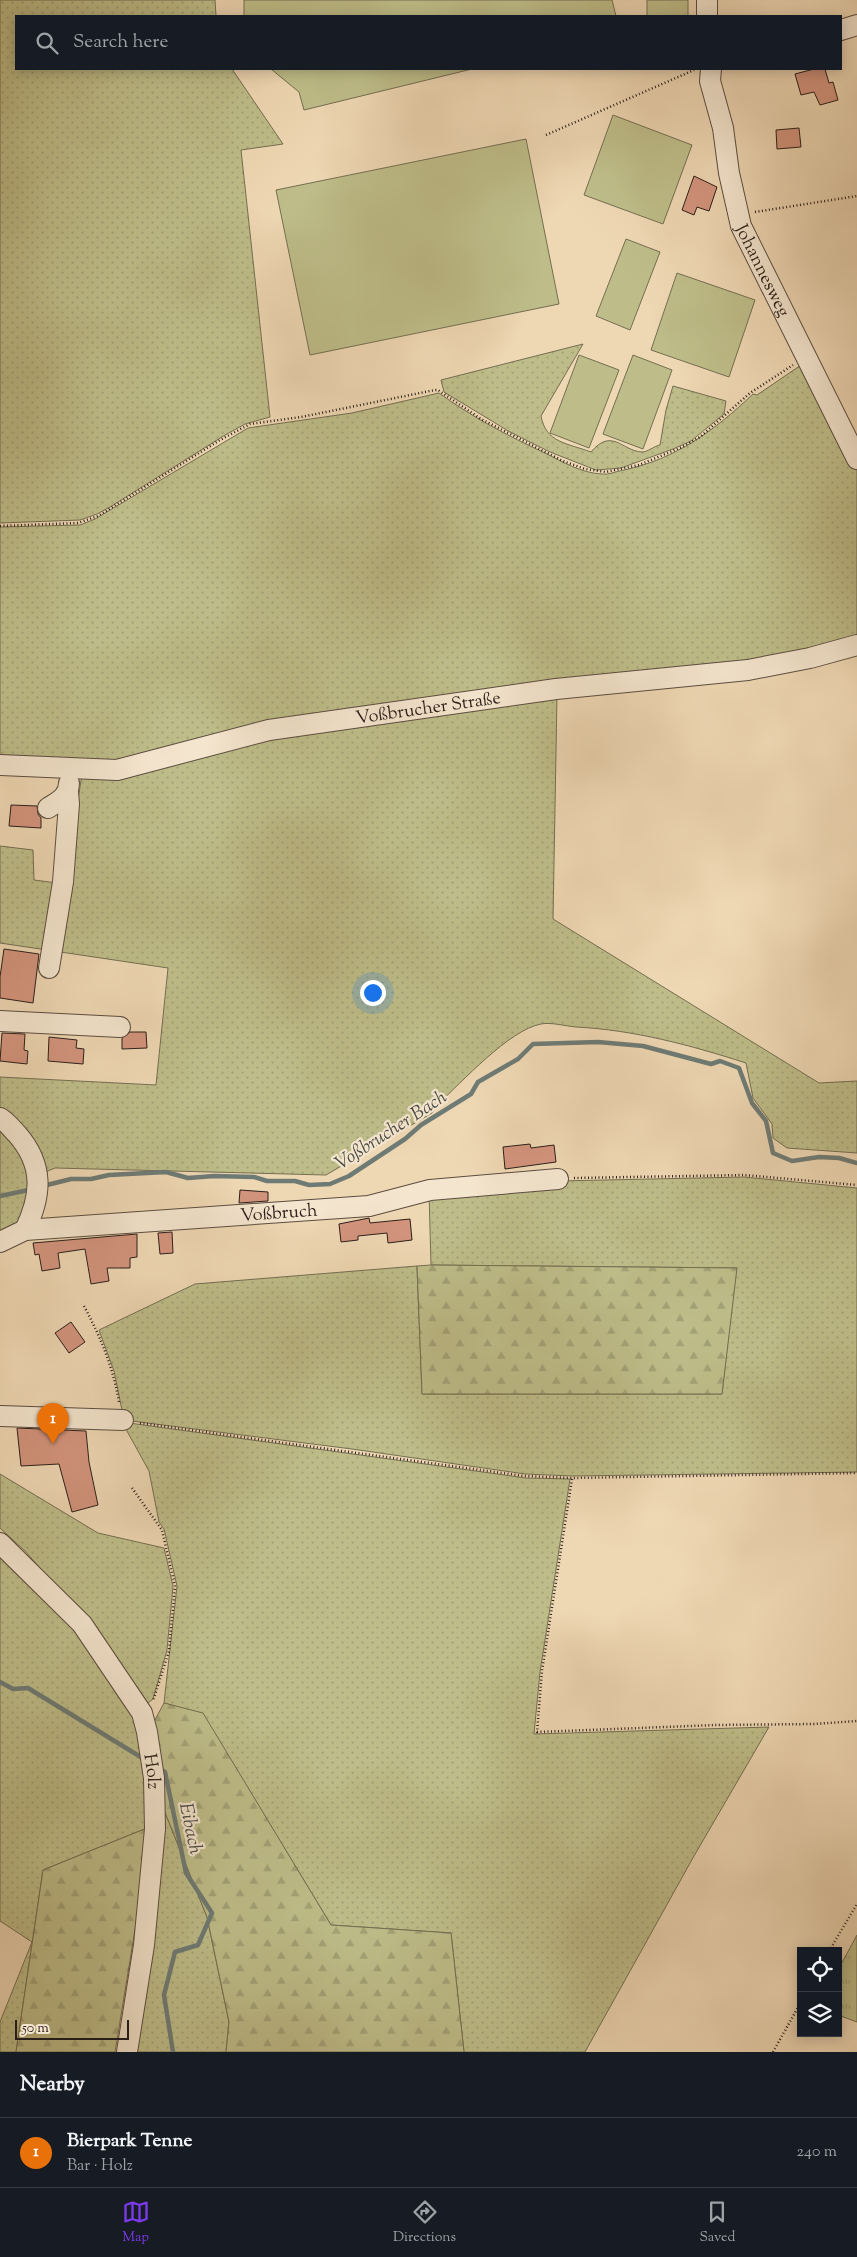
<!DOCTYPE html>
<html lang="en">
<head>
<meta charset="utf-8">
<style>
  :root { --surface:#171b24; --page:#242831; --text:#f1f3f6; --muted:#9ea1a6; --line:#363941; --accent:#7c3aed }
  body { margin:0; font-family:"Sorts Mill Goudy",serif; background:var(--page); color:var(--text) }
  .controls { position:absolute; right:15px; bottom:15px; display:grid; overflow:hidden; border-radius:0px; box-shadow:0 2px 12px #0003 }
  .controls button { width:45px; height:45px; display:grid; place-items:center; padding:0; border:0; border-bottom:1px solid var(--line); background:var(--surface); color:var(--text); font:25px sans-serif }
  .scale { position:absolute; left:15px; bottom:12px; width:114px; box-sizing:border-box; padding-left:5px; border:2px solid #2b1f1a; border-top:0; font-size:14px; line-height:18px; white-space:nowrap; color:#2b1f1a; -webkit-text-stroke:4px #f4e5ce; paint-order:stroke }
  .you { position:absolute; left:372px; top:992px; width:18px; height:18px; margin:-12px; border:4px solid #fff; border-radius:50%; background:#1a73e8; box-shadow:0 0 0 8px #1a73e833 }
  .badge { display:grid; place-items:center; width:32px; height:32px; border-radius:50%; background:var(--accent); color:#fff; font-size:16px; font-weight:700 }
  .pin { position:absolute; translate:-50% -41px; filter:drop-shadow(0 1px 2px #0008) }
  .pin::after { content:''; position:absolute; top:26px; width:18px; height:15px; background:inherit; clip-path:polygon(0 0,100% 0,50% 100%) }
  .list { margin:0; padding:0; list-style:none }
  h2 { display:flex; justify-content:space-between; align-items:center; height:65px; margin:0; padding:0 20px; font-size:21px }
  h2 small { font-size:16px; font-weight:400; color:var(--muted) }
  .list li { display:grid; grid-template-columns:32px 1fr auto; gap:15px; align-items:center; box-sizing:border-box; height:70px; padding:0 20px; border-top:1px solid var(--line) }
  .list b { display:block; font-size:19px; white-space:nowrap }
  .list p { margin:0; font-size:16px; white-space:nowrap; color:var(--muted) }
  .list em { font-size:16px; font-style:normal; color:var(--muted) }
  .icon { flex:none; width:28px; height:28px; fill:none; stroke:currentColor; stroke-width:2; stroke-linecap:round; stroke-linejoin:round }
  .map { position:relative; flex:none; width:857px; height:2052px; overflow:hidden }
  .search { position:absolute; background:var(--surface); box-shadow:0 2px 12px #0003; left:15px; right:15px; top:15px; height:55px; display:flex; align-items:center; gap:12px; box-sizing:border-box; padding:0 18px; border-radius:0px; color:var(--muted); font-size:19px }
  .sheet { height:135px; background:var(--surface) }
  nav { display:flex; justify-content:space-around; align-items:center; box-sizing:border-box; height:70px; border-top:1px solid var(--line); background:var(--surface); font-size:14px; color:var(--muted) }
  nav a { display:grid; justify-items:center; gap:2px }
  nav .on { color:var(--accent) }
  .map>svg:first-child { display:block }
  .grass { fill:url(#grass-dots); stroke:#746e52 }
  .forest { fill:url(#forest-firs); stroke:#746e52 }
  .park { fill:url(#park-tufts); stroke:#746e52 }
  .pitch { fill:#bebd89; stroke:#746e52 }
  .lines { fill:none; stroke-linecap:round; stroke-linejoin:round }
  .stream { stroke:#6e7b75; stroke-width:4.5 }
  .building { fill:#d3947d; stroke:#2b1f1a }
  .minor-casing { stroke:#5c4d40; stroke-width:22 }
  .path { stroke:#2b1f1a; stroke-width:2.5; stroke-dasharray:1 2.5; stroke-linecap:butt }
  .minor { stroke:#f4e5ce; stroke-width:20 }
  .labels { text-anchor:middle; stroke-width:4.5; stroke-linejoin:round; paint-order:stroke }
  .street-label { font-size:18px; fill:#2b1f1a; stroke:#f4e5ce }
  .water-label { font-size:19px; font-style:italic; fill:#4c4d47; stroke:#f4e5ce }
</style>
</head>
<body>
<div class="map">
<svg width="857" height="2052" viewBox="0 0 857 2052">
  <defs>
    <pattern id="grass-dots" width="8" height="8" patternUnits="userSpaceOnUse" patternTransform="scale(1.25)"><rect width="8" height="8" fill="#bebd89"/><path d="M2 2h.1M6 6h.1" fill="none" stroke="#a3a276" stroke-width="1.8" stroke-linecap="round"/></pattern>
    <pattern id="forest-firs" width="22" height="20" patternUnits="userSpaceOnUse" patternTransform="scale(1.25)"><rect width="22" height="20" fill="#bebd89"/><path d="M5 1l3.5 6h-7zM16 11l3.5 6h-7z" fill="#a3a276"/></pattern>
    <pattern id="park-tufts" width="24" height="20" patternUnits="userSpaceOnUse" patternTransform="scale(1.25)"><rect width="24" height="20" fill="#bebd89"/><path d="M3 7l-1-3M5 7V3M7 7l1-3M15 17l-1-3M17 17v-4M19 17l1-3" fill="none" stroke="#a3a276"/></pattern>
  </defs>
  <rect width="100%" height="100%" fill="#eed7b3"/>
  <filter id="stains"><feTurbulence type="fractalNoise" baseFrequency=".004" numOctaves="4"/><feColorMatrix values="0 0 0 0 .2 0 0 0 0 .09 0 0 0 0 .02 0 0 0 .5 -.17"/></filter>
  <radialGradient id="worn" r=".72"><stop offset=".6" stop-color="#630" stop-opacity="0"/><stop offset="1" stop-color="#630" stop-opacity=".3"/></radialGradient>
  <!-- grass -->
  <g class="grass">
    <polygon points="0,0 215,0 216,16 16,16 16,69 232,69 283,144 241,150 270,417 245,424 225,435 110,507 97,514 80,520 0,523"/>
    <path d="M583,344L541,416C546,443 567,443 591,452C612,427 622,451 642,452C648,452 654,446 660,445L666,410L673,386L726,401L724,414L691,441L673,449L621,468L596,470L550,452L510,432L444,392L441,380Z"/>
    <path d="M804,363L857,470V639L814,650L106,763L0,757V527L80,525L95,519L248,428L352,413L439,393C472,417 508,436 545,453C563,462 581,473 602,474C609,475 617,471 624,470C676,459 715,430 753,394L757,395Z"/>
    <path d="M557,695L553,919L819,1083L857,1081V1153L787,1148L773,1138L772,1124L753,1098L746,1063C690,1045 634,1030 576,1027C565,1026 551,1022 541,1024C509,1030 462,1082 437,1105L432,1113L326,1175L55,1168L43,1173L0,1110V1077L156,1085L168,968L0,943V846L33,850L34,880L65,884L82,774L218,748Z"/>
    <polygon points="0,1121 34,1173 19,1223 0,1237"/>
    <polygon points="744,1177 857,1188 857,1472 572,1476 525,1474 352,1449 124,1420 114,1371 99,1330 195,1284 417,1266 422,1394 722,1394 736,1268 431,1265 429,1192 558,1181"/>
    <polygon points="122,1422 526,1478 570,1479 540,1672 534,1734 769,1727 694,1856 585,2052 464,2052 451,1933 331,1925 203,1714 164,1703 177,1586 164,1529 159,1522 149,1471"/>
    <polygon points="0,1474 98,1533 164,1548 173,1586 167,1650 153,1699 144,1706 87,1622 25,1551 0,1528"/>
    <polygon points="0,1547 80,1625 140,1713 152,1826 43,1870 16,2052 0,2052 0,2022 32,1942 0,1921"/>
    <polygon points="162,1805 207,1917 229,2022 226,2052 135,2052"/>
  </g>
  <!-- forest -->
  <g class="forest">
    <polygon points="431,1265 737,1268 722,1394 422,1394 417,1266"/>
    <polygon points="164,1703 203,1713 331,1925 451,1933 464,2052 226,2052 229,2022 207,1917 162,1805 149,1731"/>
    <polygon points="152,1826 115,2052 16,2052 43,1870"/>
  </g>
  <!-- park -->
  <polygon class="park" points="857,1935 857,2022 838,2015 838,1970"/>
  <!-- pitch -->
  <g class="pitch">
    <polygon points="244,0 612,0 616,16 244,16"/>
    <rect x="647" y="0" width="41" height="16"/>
    <polygon points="271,69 472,69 304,110 299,92"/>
    <polygon points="613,115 692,145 663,224 584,195"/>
    <polygon points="526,139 559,304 310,355 276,190"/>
    <polygon points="626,239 660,252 630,330 596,316"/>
    <polygon points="677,273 755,300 729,377 651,350"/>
    <polygon points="579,355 619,370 589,448 550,433"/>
    <polygon points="633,355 672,370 643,449 603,434"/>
  </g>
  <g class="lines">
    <!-- stream -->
    <g class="stream">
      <polyline points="43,1186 71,1179 91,1179 109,1175 166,1172 188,1178 214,1176 254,1177 267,1181 295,1181 309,1185 330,1184 349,1176 405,1139 421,1125 471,1094 478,1082 518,1059 533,1044 598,1042 643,1046 711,1064 720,1061 739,1068 752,1103 766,1121 773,1153 792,1161 819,1157 839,1158 857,1163"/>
      <polyline points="0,1196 33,1189"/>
      <polyline points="0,1682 13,1689 28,1688 144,1759"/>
      <polyline points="159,1768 165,1772 186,1873 212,1913 198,1945 175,1952 164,1995 173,2052"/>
    </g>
  </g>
  <!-- building -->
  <g class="building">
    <polygon points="814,69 825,69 829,83 833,82 838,100 820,105 814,92 801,95 795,74"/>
    <polygon points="799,128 801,147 777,149 776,130"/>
    <polygon points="694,176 717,187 709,211 697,207 694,215 682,210"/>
    <polygon points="11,805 37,806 38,814 41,818 41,828 9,826"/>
    <polygon points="4,949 39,954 33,1003 0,998 0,977"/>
    <polygon points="130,1032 146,1032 147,1048 122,1049 122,1038"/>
    <polygon points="2,1033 25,1034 24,1050 28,1051 27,1064 0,1061"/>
    <polygon points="49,1037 77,1040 76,1048 84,1049 83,1064 48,1061"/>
    <polygon points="530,1144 531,1148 554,1145 556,1162 505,1169 503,1147"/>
    <polygon points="240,1190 268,1192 268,1201 239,1203"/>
    <polygon points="369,1218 370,1223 410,1219 412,1240 388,1243 387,1233 358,1236 358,1240 341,1242 339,1224"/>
    <polygon points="172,1232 173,1253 160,1254 158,1233"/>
    <polygon points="137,1234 137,1257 130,1258 130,1268 107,1268 109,1281 91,1284 85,1249 58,1253 60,1268 42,1271 39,1254 35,1255 33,1243"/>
    <polygon points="71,1322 85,1342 69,1353 55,1333"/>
    <polygon points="17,1428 86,1431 89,1462 98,1505 72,1512 59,1464 21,1466"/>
  </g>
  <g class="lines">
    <!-- minor casing -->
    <g class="minor-casing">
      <g id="minor">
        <polyline points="707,0 707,16"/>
        <polyline points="841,30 857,25"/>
        <path id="s1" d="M711,69L710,81L723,128L729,173L741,226L857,459"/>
        <path id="s2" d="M0,765L117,770L269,730L556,689L748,670L810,658L857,645"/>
        <path d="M48,808C59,801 69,796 69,783"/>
        <polyline points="49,968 63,882 69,804 68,792"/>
        <polyline points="0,1021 120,1027"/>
        <path d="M0,1118C7,1122 11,1128 17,1134C44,1165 42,1195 25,1230"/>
        <path id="s3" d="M0,1242L25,1230L369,1206L430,1190L558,1179"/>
        <polyline points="0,1416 123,1420"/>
        <path id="s4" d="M0,1543L82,1624L142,1713L147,1732L154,1778L155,1829L144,1945L127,2052"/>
      </g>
    </g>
    <!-- path -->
    <g class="path">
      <polyline points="546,135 694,70"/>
      <polyline points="755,212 857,196"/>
      <polyline points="0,526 78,523 98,516 220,440 250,424 301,417 435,390 438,390 481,419 563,461 585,469 606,472 639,465 682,447 700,437 750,393 793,365"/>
      <polyline points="574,1178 744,1175 857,1185"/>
      <path d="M84,1306C101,1338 113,1367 119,1402"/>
      <polyline points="140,1423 524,1476 572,1478 857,1473"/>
      <polyline points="572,1479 542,1671 537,1732 716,1725 815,1724 857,1721"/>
      <polyline points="132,1488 162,1530 175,1586 169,1651 153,1701"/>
      <polyline points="829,1951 857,1904"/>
      <polyline points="773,2052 801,2002"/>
    </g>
    <!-- minor -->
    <use href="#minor" class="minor"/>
  </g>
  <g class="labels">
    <!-- street labels -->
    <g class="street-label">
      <text dy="6" stroke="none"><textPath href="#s1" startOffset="210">Johannesweg</textPath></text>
      <text dy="6" stroke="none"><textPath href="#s2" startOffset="435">Voßbrucher Straße</textPath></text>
      <text dy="6" stroke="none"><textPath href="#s3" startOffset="282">Voßbruch</textPath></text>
      <text dy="6" stroke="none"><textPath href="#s4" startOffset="282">Holz</textPath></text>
    </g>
    <!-- water labels -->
    <g class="water-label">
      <text transform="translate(390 1129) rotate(-33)" y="7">Voßbrucher Bach</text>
      <text transform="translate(192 1828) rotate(78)" y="7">Eibach</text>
    </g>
  </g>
  <rect width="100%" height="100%" filter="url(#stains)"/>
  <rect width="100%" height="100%" fill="url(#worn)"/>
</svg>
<div class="controls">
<button><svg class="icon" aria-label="locate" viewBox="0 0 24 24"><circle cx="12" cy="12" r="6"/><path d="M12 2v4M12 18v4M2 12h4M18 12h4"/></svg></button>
<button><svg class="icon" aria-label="layers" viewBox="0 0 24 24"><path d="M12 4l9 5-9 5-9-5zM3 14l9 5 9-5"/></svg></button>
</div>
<div class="scale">50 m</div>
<div class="you"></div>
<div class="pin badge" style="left:53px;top:1444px;background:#e8710a">1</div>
<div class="search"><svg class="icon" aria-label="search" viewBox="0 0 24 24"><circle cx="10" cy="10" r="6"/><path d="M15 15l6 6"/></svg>Search here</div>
</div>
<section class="sheet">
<h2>Nearby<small></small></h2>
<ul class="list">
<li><span class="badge" style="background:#e8710a">1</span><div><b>Bierpark Tenne</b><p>Bar · Holz</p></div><em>240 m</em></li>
</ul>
</section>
<nav>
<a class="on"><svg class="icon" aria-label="map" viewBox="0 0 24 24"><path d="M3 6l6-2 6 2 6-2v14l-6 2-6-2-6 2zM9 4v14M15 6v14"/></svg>Map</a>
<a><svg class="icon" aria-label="directions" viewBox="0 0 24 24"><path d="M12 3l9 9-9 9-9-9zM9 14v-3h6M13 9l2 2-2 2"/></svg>Directions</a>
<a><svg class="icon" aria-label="saved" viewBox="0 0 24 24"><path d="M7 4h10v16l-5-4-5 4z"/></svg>Saved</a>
</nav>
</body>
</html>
